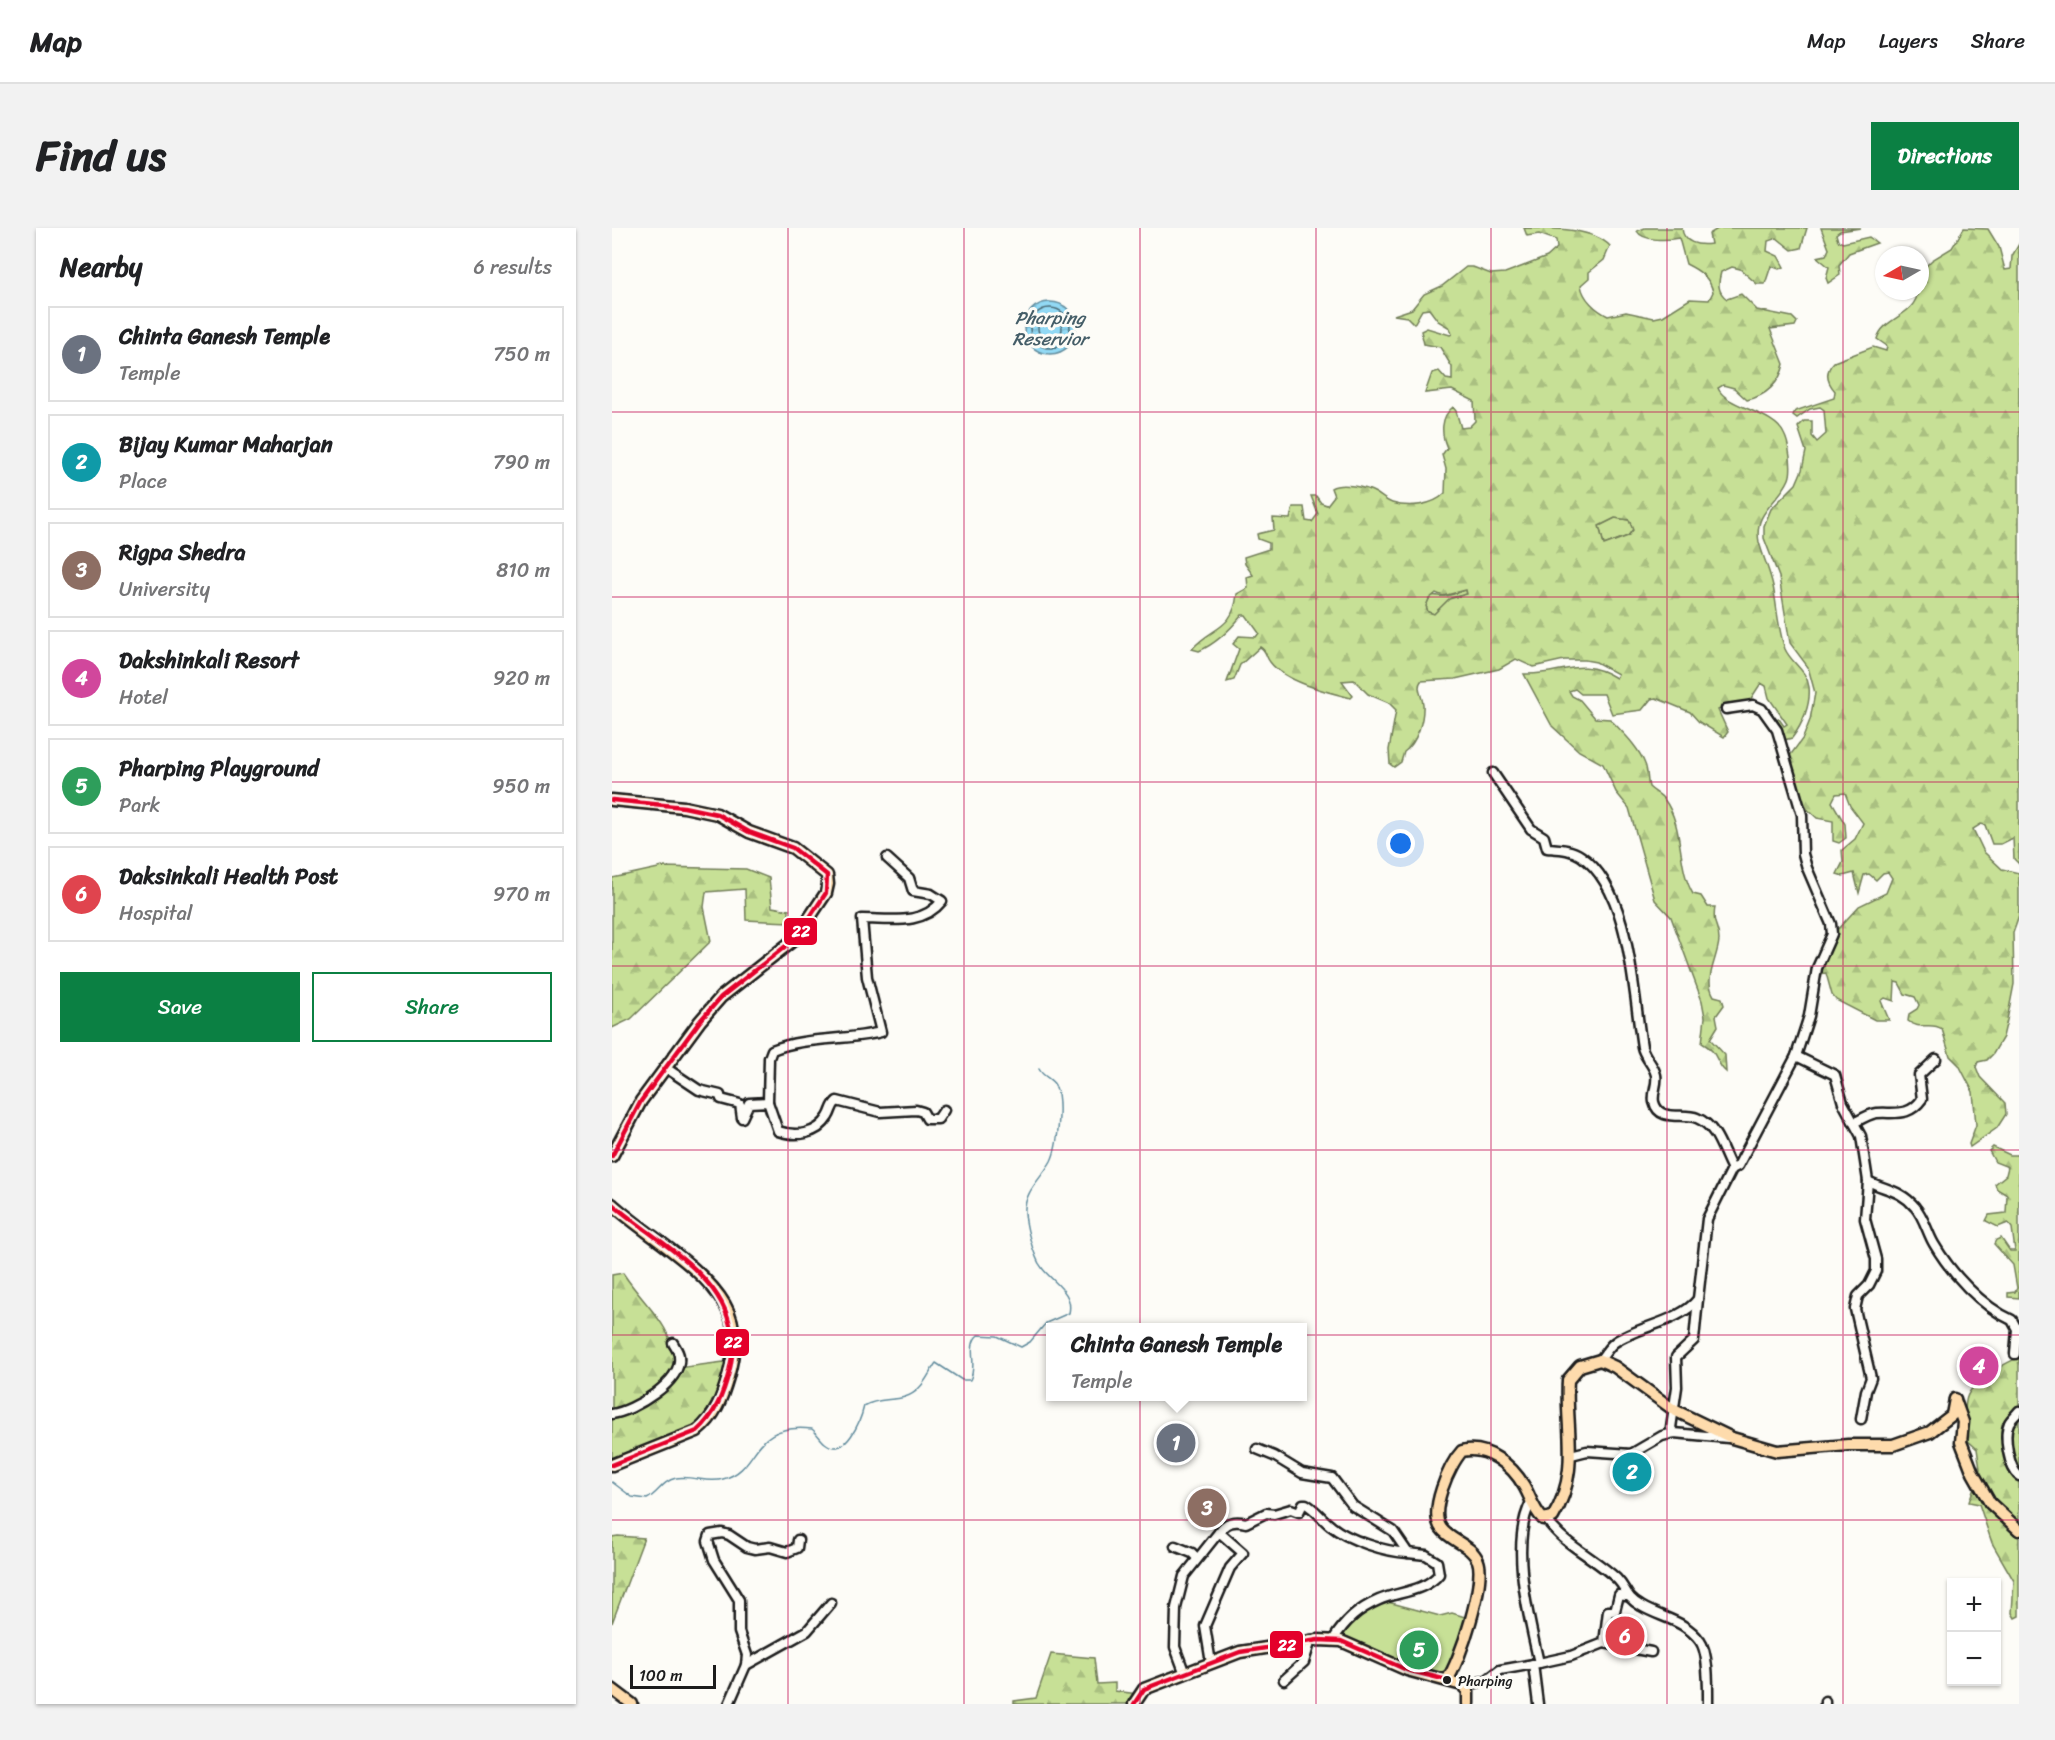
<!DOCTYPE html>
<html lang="en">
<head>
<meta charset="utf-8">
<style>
  :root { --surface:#fff; --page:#f2f2f2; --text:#202124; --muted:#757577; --line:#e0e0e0; --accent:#0b8043 }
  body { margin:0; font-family:Sriracha,sans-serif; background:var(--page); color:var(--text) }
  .controls { position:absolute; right:18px; bottom:18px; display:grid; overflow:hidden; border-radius:0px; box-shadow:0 2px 4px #0004 }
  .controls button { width:54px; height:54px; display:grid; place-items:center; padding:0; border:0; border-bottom:2px solid var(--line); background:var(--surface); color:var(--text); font:30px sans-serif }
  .compass { position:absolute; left:1263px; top:18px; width:54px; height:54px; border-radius:50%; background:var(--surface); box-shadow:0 2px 4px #0004; rotate:261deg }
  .scale { position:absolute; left:18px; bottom:15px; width:86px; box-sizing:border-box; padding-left:6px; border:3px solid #1c1c1c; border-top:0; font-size:16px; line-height:21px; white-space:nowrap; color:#1c1c1c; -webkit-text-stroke:4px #fdfcf7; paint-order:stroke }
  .you { position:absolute; left:789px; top:616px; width:21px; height:21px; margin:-15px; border:4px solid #fff; border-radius:50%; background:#1a73e8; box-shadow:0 0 0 9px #1a73e833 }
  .badge { display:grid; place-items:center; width:39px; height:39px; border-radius:50%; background:var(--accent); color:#fff; font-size:20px; font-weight:700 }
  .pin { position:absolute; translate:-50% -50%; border:3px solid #fff; box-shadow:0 2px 6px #0006 }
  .popup { position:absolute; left:434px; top:1095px; width:261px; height:78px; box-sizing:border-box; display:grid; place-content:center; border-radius:0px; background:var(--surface); filter:drop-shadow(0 2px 4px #0005); font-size:20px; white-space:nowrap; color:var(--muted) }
  .popup b { font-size:22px; color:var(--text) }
  .popup::after { content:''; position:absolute; left:50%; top:100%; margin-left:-12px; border:12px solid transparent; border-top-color:var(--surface) }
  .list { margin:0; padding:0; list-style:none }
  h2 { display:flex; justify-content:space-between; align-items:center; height:78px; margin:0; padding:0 24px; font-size:26px }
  h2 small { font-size:20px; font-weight:400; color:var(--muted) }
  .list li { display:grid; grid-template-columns:39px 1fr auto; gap:18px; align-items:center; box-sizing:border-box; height:96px; margin:0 12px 12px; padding:0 12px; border:2px solid var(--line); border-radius:0px }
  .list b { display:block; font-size:22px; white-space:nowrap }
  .list p { margin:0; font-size:20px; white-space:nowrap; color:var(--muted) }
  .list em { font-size:20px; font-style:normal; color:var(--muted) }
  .actions { display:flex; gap:12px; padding:18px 24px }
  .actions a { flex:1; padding:14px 0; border:2px solid var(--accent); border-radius:0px; text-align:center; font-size:21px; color:var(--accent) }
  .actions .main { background:var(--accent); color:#fff }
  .map { position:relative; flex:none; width:1407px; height:1476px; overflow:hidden; border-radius:0px }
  header { display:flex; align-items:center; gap:36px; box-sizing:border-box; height:84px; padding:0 30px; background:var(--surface); border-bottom:2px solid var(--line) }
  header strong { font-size:28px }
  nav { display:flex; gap:33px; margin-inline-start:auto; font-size:21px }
  .intro { display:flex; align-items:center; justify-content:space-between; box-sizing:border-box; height:144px; padding:0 36px }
  h1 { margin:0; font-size:42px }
  .button { padding:15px 27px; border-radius:0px; background:var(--accent); color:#fff; font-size:21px; font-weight:700 }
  main { display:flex; gap:36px; padding:0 36px }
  aside { flex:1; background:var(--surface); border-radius:0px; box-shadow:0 2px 4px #0004 }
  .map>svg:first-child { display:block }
  .green { fill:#c7e096; stroke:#727e59; stroke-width:1.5 }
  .forest { fill:url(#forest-firs); stroke:#727e59; stroke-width:1.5; fill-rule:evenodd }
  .water { fill:url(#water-ripples); stroke:#638d9e; stroke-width:1.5 }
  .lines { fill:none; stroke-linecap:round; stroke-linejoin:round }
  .shore { stroke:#4b6872; stroke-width:1.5 }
  .stream { stroke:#638d9e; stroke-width:1.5 }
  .minor-casing { stroke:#1c1c1c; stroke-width:13 }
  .major-casing { stroke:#1c1c1c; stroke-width:15 }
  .minor { stroke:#fdfcf7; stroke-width:8 }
  .major { stroke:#fedbac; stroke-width:10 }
  .bus-1-casing { stroke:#fdfcf7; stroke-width:9 }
  .bus-1 { stroke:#e4002b; stroke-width:4.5 }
  .grid { fill:none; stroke:#c2185b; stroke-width:1.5; stroke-opacity:0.55 }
  .bus-dot { fill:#1c1c1c; stroke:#fdfcf7; stroke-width:2 }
  .labels { text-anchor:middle; stroke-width:6; stroke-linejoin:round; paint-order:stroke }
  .bus-label { font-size:14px; fill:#1c1c1c; stroke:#fdfcf7; text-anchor:start }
  .water-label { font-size:18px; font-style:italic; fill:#455e68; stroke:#fdfcf7 }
  .line-badge { stroke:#fdfcf7; stroke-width:2 }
  .badge-label { font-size:16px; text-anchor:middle; font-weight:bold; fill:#fff }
</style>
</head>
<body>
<header>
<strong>Map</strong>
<nav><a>Map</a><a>Layers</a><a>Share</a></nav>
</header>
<div class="intro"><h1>Find us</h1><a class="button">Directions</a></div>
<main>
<aside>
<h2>Nearby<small>6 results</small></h2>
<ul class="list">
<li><span class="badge" style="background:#6b7280">1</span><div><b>Chinta Ganesh Temple</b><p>Temple</p></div><em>750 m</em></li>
<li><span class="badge" style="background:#0f9aa8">2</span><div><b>Bijay Kumar Maharjan</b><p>Place</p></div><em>790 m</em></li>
<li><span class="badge" style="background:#8d6e63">3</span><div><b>Rigpa Shedra</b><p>University</p></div><em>810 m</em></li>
<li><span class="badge" style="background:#d1479c">4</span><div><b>Dakshinkali Resort</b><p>Hotel</p></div><em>920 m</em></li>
<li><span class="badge" style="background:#2e9e5b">5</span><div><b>Pharping Playground</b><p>Park</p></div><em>950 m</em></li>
<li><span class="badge" style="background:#e0444e">6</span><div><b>Daksinkali Health Post</b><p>Hospital</p></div><em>970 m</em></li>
</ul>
<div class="actions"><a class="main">Save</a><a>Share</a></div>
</aside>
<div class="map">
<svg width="1407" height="1476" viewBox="0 0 1407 1476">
  <defs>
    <pattern id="forest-firs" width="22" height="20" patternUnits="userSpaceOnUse" patternTransform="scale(1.5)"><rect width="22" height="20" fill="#c7e096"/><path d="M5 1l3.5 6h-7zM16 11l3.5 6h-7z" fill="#aac081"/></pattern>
    <pattern id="water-ripples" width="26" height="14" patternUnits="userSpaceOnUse" patternTransform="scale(1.5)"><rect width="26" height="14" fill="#92d9f4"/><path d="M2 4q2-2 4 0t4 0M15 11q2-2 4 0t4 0" fill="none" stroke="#7dbad1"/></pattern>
  </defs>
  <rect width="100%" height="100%" fill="#fdfcf7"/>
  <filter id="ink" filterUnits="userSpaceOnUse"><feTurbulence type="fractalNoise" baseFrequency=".0167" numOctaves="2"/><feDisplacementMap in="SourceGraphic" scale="12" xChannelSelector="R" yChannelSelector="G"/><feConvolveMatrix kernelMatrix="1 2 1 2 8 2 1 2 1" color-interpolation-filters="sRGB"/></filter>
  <g filter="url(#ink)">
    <!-- green -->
    <g class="green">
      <polygon points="1003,290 1017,292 1021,301 1016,308 992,317 987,298"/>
      <path d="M850,363L854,362L855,366L839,370L822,386L816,384L814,378C820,361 822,370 834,368C839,367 845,365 850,363Z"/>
      <polygon points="772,1373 828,1388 840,1385 853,1389 835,1452 721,1412 730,1398"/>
    </g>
    <!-- forest -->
    <g class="forest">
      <path d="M912,0C939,0 981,0 998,18L992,32L977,44V50L969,57C971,71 984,82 996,88L1014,84L1042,90L1051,88L1078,71L1097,72L1101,64C1098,49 1086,42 1074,36L1067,10C1056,12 1031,14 1025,3L1033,0H1070C1071,15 1086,18 1099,16L1097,6L1107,0H1195L1189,20L1180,22L1165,10L1156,13L1155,23L1166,28L1172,39L1167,41L1159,38L1153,56H1145L1128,41L1120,39L1109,44C1106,55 1105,64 1115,71L1129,66L1145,82L1180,89L1185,94L1183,98L1158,101L1172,136C1168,155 1154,168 1135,172L1122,160L1111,157L1106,160C1113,179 1163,184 1172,206C1177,215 1181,241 1177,251C1167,275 1141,283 1147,314C1151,329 1158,343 1161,358C1165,378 1166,402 1173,421C1179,435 1195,442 1197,459C1199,477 1190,497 1180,510L1172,512L1164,492L1167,491L1172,498L1175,496L1157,470L1154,458L1149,455L1138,472L1106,482L1116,504L1112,509L1087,494L1078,484L1044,470L1039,471L1030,482L1000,486L992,466H969L963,461L957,463L960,468L968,472L983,490L998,491C1010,504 1026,518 1033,536C1036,543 1035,552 1037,559C1042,564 1048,566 1052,571C1073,599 1064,637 1081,666L1089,668L1096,679H1103C1100,699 1107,697 1107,712C1106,730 1091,751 1102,768L1110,770L1112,777L1104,788L1106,798L1098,811L1113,827L1114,844C1103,835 1107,824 1090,815L1093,789L1090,773L1059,689L1043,672L1017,580L1004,564L991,536L967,523L940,498L912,446C949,448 968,427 1004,450L1006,446L984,434L973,432H952L921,439L904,431L887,441L843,451L809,453C804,460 810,467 811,476C812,492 805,515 792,524L789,534L782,539L778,536L777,522L784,482L777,475L756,466L742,452L730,453L741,468L739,470C715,464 673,454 658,434C653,428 655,423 648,419L628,437L622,452L615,454L627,421L621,416L627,408L644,409L647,405L634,387H630C618,402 605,415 587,423L580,421C600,398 621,403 625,366L636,360L635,349L641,347L633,336L632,329L657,321V315L646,311L645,306L662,302L661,290L678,291L681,279H692L694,293L700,294L706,286L699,268H704L709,275L715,277L722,268L719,260C729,254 754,259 764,265C769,268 774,273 780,275C796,280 821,278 833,265L834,241L830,227L835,220C829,206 828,189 841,179L844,183L849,200L857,199L863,193L862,173L840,162L813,165L820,145L827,143L834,151L840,152V139L828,119L812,116L809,103L815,100L838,107L840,106L838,100L826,93L817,81L810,82L802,96L795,89L782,87L800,81L812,66L830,58L854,39H861L879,46L893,45L935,29L945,20L944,12L927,6L915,8ZM1003,290L1017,292L1021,302L1016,308L992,317L987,298ZM850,363L854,362L855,366L837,371L822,386L816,384L814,378L817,371L824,365L831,368Z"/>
      <polygon points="1209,0 1249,0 1228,3 1224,6 1226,13 1231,15 1257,9 1265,15 1237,25 1227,37 1228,47 1216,55 1214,50 1217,39 1205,29 1214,27 1217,21"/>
      <path d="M1352,0L1376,1L1387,19L1393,42L1399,41L1400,28L1407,16V636L1402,631L1401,610L1389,616H1380L1373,597L1369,596L1361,601L1372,624L1390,641L1407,645V688L1401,705L1402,756L1395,792L1391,809L1381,826L1375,832L1366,834L1364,839L1368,849L1393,875L1394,886L1385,900L1358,919L1357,916L1364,897L1361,864L1347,837L1338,828L1330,801C1319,793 1308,803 1296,793L1297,786L1305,781L1307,777L1303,769L1293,766L1287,755L1283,754L1282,773L1273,770L1269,773L1277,792H1263L1224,772L1220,767L1214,745L1207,746L1224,703L1247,678L1274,665L1280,650L1276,644L1271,645L1264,652L1257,646L1252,647L1247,665L1242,645L1231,648L1225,646L1231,634L1230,622L1243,611L1251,595L1238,578L1233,565L1224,566L1220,574L1233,596L1234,610L1227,615L1221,613V593L1205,590L1192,578L1187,572L1177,536V529L1191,510L1198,492L1203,465L1196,439L1178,415L1167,349L1152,310V298L1159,281L1184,256L1190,242L1194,223L1186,199L1192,193H1200V208L1205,214L1214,206L1212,182L1208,179L1198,181L1185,190L1181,187L1183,183L1222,170L1223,163C1215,154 1212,144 1222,134L1261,119L1274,123L1275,118L1265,111C1272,88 1303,89 1306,63H1308V44L1320,32L1340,20Z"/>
      <polygon points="51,639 134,641 157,650 160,679 177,682 177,694 134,692 133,661 94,664 92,679 99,713 19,791 0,800 0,650"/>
      <polygon points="1381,919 1398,927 1407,927 1407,1070 1396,1069 1396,1065 1403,1064 1405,1060 1401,1037 1382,1016 1384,1012 1389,1010 1398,1023 1403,1023 1400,1000 1396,995 1386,999 1374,993 1377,987 1394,985 1395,967 1385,961 1383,956 1394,947 1396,939 1383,934 1377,923"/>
      <path d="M11,1045C36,1083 57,1090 66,1140L120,1133L95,1195L0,1237V1047Z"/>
      <path d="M1407,1129V1388L1403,1390L1400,1385L1402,1353L1380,1315L1367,1276L1357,1274L1368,1241L1365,1221L1354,1211C1354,1199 1352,1185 1354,1173C1357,1153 1391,1137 1407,1129Z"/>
      <polygon points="6,1308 32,1310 0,1395 0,1309"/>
      <polygon points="439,1426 482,1430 485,1456 503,1455 503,1463 527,1466 522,1476 402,1476 402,1473 424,1470"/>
    </g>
    <!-- water -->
    <circle class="water" cx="438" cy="100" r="26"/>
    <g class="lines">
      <!-- shore -->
      <g class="shore">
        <circle cx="438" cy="100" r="20"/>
        <circle cx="438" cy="100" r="12"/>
      </g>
      <!-- stream -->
      <path class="stream" d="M0,1254L20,1269L35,1271C46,1266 50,1253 64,1250C80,1247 96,1256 111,1251C150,1241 136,1194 200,1201C205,1205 208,1211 213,1215C234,1232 249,1191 252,1178C270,1167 292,1177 307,1160C314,1154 318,1143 324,1135L350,1152H358C366,1137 354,1118 366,1107L385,1108L409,1119L418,1114L434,1095L457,1085C463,1060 431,1051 424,1029C419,1017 414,998 413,985C411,964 430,950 439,933C446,919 451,871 443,857C439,850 431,849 427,841"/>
      <!-- minor casing -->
      <g class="minor-casing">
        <g id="minor">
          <path d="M881,545L919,601L932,609L935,620C947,621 959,621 969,628C1019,662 1021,765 1030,819C1032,829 1042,837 1044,847C1046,856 1040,865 1042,874C1047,895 1072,884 1085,890C1106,899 1110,923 1120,941"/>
          <path d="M1184,828L1223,847L1231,875L1249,908L1256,953C1273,962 1289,962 1303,979C1312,989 1315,1004 1322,1016C1339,1045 1369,1078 1400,1092L1405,1101L1403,1126"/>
          <path d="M54,840L87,862L108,867L109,871L128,876L130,890L137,875L156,874L166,903C184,909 205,907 216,889C220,883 219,878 225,873L268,884L304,882L311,884L315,891H326L332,882"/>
          <path d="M156,874L157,830L160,822C195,808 233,813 269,804L255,749L250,691C279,691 310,698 330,673L319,666L301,663L297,650L275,630"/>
          <path d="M1242,895C1249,891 1257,886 1265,885C1284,884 1297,889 1310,871L1307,847L1324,831"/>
          <path d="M988,1132C993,1126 997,1118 1003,1114C1027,1098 1068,1094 1086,1071L1095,991L1120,941L1126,938L1184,828L1197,788L1205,740L1220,706L1219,696L1195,640L1191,626L1190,587L1165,502L1150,481L1141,477L1114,481"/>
          <path d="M1407,1183C1404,1187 1399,1191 1397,1195C1391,1208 1397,1240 1407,1248"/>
          <path d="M0,1186C21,1183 71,1154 67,1128C67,1124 63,1119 61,1115"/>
          <polyline points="1249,1191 1254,1163 1259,1150 1243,1081 1246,1068 1257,1057 1264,1043 1264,1031 1253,991 1256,953"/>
          <polyline points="1062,1205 1059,1200 1065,1159 1064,1129 1082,1112 1086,1071"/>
          <path d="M645,1221L662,1228L690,1245L720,1250L741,1278L781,1303L796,1325L814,1327L825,1334L827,1346C814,1363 786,1364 767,1372C746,1381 733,1393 721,1412"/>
          <polyline points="959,1227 975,1223 1019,1226 1050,1208 1062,1205 1116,1210"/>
          <path d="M935,1292C952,1317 983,1330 1005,1351C1015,1361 1013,1369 1029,1378C1049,1390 1073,1392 1088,1413C1097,1425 1096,1460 1096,1476"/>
          <path d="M607,1304C614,1294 622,1292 634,1295L654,1285L662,1286L679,1281L687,1284L691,1276H694C704,1282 710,1291 719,1298C736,1312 774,1324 796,1325"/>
          <polyline points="563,1318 580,1325 585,1330"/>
          <polyline points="992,1415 1039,1424"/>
          <polyline points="927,1435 959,1428 992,1415 996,1383 1003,1383 1007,1367 1014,1368"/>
          <polyline points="921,1436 926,1476"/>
          <polyline points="134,1437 195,1403 219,1375"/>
          <polyline points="573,1446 563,1419 564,1380 572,1348 607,1304 631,1325 618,1340 593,1398 599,1435"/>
          <polyline points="672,1452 692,1434 699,1412"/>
          <path d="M853,1458L875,1452L888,1442L927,1435C917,1390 897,1316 919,1274"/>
          <polyline points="1213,1473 1213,1476"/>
          <polyline points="117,1476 134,1437 135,1427 127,1404 127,1372 102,1332 96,1313 98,1307 110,1305 117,1307 135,1319 143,1321 158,1319 175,1324 185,1320 186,1312"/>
        </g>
      </g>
      <!-- major casing -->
      <g class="major-casing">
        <g id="major">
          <polyline points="0,572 72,579 105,586 137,604 181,620 215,647 216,656 214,665 184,710 109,769 88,793 29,873 0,928"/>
          <path d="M0,976C33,1006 92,1039 113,1077C126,1099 123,1125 116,1149C110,1170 103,1189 85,1203L0,1237"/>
          <polyline points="1343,1172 1351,1194 1349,1214 1361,1245 1378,1275 1407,1302"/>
          <path d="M835,1452C848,1434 874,1353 866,1333C860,1317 838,1313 829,1300C817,1283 837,1237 850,1223C875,1217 900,1237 912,1258C919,1270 921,1281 931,1291L941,1289C969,1243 953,1201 956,1152L968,1138L988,1132L1003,1139L1062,1182L1120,1210L1165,1223L1236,1217H1281L1318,1204L1340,1187L1343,1171"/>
          <polyline points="0,1461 20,1476"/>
          <polyline points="522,1476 532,1461 628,1424 706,1412 729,1413 795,1442 850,1457 856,1463 856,1476"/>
        </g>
      </g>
      <!-- minor -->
      <use href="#minor" class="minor"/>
      <!-- major -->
      <use href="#major" class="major"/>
      <!-- bus-1 casing -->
      <g class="bus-1-casing">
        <g id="bus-1">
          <polyline points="0,572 72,579 105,586 137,604 181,620 215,647 214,665 184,710 109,769 88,793 29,873 0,928"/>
          <path d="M0,976C54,1022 139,1059 117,1144C111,1167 103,1187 85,1203L0,1237"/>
          <polyline points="522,1476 532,1461 628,1424 706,1412 729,1413 795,1442 835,1452"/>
        </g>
      </g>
      <!-- bus-1 -->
      <use href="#bus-1" class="bus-1"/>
    </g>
  </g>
  <!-- grid -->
  <path class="grid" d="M176,0V1476M352,0V1476M528,0V1476M704,0V1476M879,0V1476M1055,0V1476M1231,0V1476M0,184H1407M0,369H1407M0,554H1407M0,738H1407M0,922H1407M0,1107H1407M0,1292H1407"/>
  <!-- markers -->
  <circle class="bus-dot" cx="835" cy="1452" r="5"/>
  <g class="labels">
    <!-- bus labels -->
    <g class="bus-label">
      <text x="846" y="1458">Pharping</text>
    </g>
    <!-- water labels -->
    <g class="water-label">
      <text x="438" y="96">Pharping<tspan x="438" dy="21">Reservior</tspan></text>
    </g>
  </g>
  <g class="line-badge">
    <rect x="171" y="689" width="35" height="29" rx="6" fill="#e4002b"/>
    <rect x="103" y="1100" width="35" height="29" rx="6" fill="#e4002b"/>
    <rect x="657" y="1402" width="35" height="29" rx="6" fill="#e4002b"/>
  </g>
  <g class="badge-label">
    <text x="189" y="709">22</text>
    <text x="121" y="1120">22</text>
    <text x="675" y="1423">22</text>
  </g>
</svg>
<div class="controls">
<button>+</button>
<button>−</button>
</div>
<svg class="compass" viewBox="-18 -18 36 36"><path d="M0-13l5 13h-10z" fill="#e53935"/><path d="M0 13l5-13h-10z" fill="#757577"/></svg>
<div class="scale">100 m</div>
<div class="you"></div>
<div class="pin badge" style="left:564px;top:1215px;background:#6b7280">1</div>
<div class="popup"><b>Chinta Ganesh Temple</b>Temple</div>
<div class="pin badge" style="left:1020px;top:1244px;background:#0f9aa8">2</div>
<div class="pin badge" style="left:595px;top:1280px;background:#8d6e63">3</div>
<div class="pin badge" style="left:1367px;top:1138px;background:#d1479c">4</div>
<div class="pin badge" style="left:807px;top:1422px;background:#2e9e5b">5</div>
<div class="pin badge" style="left:1013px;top:1408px;background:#e0444e">6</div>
</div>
</main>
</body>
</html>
